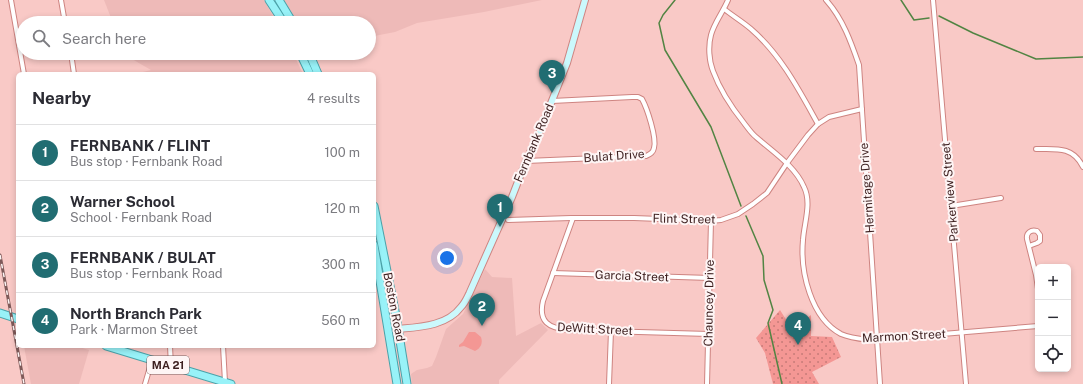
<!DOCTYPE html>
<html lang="en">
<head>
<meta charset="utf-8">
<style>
  :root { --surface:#fff; --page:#f2f2f3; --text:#2b2b33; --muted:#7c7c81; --line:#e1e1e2; --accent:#216d72 }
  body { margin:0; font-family:"Public Sans",sans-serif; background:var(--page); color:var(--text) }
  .controls { position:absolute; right:12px; bottom:12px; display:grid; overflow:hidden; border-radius:6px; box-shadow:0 2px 6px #0003 }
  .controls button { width:36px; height:36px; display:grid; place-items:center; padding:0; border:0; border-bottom:1px solid var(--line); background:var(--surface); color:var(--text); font:20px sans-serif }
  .you { position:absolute; left:447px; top:258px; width:14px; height:14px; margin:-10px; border:3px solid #fff; border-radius:50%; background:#1a73e8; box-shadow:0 0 0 6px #1a73e833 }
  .badge { display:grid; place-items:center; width:26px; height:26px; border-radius:50%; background:var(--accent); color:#fff; font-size:13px; font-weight:700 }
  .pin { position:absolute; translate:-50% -33px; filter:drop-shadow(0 1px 2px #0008) }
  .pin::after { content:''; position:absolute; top:21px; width:14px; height:12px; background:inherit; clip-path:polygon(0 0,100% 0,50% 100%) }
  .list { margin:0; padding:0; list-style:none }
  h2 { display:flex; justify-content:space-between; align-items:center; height:52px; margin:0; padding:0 16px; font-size:17px }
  h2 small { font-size:13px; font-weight:400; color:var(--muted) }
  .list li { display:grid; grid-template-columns:26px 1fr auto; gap:12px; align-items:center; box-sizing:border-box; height:56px; padding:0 16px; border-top:1px solid var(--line) }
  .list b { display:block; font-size:15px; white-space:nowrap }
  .list p { margin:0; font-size:13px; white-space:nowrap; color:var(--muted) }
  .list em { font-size:13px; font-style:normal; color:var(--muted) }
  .icon { flex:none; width:22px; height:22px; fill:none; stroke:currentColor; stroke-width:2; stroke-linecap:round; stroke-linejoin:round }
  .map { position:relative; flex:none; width:1083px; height:384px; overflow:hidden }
  .search { position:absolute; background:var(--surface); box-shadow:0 2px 6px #0003; left:16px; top:16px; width:360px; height:44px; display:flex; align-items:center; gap:10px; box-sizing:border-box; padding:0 14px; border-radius:22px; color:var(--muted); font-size:15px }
  .panel { position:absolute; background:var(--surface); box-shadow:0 2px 6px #0003; left:16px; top:72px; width:360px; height:276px; border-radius:6px }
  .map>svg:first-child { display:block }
  .built { fill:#eebab8 }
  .grass { fill:#f49794 }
  .park { fill:url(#park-dots) }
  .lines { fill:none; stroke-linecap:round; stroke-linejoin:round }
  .stream { stroke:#528443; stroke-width:1.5 }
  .street-casing { stroke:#ce8481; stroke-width:6 }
  .secondary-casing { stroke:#ce8481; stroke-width:8 }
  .primary-casing { stroke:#4ba2a9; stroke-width:9 }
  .street { stroke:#fff; stroke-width:4 }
  .secondary { stroke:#cbf8fc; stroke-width:6 }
  .primary { stroke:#98f2f8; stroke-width:7 }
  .rail-casing { stroke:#7e5a59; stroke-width:3 }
  .rail { stroke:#fef5f5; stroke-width:1.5; stroke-dasharray:4.5; stroke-linecap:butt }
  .labels { text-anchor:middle; stroke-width:4; stroke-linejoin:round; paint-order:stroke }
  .shield { fill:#fef5f5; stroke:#775f5f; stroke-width:1 }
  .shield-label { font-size:11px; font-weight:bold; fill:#3d1f1f }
  .street-label { font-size:12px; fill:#3d1f1f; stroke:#fef5f5 }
</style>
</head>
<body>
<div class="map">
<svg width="1083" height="384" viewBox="0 0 1083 384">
  <defs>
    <pattern id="park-dots" width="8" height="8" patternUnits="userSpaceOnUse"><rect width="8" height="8" fill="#f49794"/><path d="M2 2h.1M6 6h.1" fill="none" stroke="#c77b78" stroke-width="1.8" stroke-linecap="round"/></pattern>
  </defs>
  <rect width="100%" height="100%" fill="#f9c9c6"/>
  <!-- built -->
  <g class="built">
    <polygon points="104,0 264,0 277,23 113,23"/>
    <polygon points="284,0 542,0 484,12 417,23 395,32 369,37 369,23 298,23"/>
    <polygon points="125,53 293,53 303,74 135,74 151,70 125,55"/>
    <polygon points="485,269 492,277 512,278 516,336 541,323 548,330 499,380 499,384 412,384 411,374 417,370 427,368 432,366 436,357 446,329 463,314"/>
    <polygon points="24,346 76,346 89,350 79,384 31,384"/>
  </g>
  <!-- grass -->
  <path class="grass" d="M469,332H475L481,337C483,343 481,348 475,351L464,346L459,347V345L463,342Z"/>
  <!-- park -->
  <polygon class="park" points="780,310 792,329 811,315 811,336 832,337 841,357 812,372 819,384 773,384 765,353 756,338"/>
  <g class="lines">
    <!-- stream -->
    <g class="stream">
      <polyline points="675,0 663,15 659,23 665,50 711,127 741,206"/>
      <polyline points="901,0 914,20 929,18"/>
      <polyline points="939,16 973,33 1036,59 1083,57"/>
      <polyline points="746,216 763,256 764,280 773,310 768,323 782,384"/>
    </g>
    <!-- street casing -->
    <g class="street-casing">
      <g id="street">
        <polyline points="11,0 24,74"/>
        <polyline points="61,0 65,23"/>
        <path d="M728,0C723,12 714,23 711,35C708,46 709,61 713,71C720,90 732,108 744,123C748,128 751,133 756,137C773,152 795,166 804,187C812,203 804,223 803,240C800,272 811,318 841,334C850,338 861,339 870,340L1038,326"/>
        <path d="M826,0C843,19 851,42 859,65L880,384"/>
        <polyline points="933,0 966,384"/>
        <path d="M724,9C733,16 743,22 751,29C781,55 799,90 818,124"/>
        <polyline points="71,53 74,74"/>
        <path d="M1036,149C1056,149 1073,146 1083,167"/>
        <path d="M526,161L646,156C650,154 653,153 654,148C657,138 647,108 642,99L638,97H632L552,101"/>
        <polyline points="951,206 1001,198"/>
        <path d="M573,218L543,301C538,322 549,328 568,330L709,334"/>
        <polyline points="508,220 571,218 634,218 711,221 721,220 738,214 753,204 767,193 787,163 808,135 818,124 829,117 862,109"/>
        <path d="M1029,246L1037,243L1040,241V235L1037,231C1031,229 1026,233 1027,239L1036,275L1038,289"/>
        <polyline points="553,273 710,278"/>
        <polyline points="170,346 171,366"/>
        <polyline points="223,346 225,382"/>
        <polyline points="145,384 152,360"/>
        <polyline points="609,384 611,331"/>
        <polyline points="707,384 711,221"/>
      </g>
    </g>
    <!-- secondary casing -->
    <g class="secondary-casing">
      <path id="secondary" d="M398,329C420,327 447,326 461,307C465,303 467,298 469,294L512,197L526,161L540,131L559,83L567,63L585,0"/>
    </g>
    <!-- primary casing -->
    <g class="primary-casing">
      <g id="primary">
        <polyline points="269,0 284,23"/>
        <polyline points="279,0 293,23"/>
        <polyline points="300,53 310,74"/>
        <polyline points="309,53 318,74"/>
        <polyline points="374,206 396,316 407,384"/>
        <polyline points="374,245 397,384"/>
        <polyline points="0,313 18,319"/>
        <polyline points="106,346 231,384"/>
      </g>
    </g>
    <!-- street -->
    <use href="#street" class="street"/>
    <!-- secondary -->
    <use href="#secondary" class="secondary"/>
    <!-- primary -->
    <use href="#primary" class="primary"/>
    <!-- rail casing -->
    <g class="rail-casing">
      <polyline id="rail" points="0,255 24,384"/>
    </g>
    <!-- rail -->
    <use href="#rail" class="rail"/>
  </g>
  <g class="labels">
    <!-- shield labels -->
    <rect class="shield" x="147" y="356" width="42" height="18" rx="3"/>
    <g class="shield-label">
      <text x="168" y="369">MA 21</text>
    </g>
    <!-- street labels -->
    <g class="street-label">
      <text transform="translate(534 143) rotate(-67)" y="4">Fernbank Road</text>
      <text transform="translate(614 156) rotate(-4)" y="4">Bulat Drive</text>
      <text transform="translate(867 188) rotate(-94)" y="4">Hermitage Drive</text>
      <text transform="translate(950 192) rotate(-95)" y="4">Parkerview Street</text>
      <text transform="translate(684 219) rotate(1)" y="4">Flint Street</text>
      <text transform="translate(632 276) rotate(2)" y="4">Garcia Street</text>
      <text transform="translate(709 303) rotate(-89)" y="4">Chauncey Drive</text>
      <text transform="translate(394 307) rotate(79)" y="4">Boston Road</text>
      <text transform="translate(595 329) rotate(3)" y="4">DeWitt Street</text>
      <text transform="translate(904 336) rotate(-3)" y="4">Marmon Street</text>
    </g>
  </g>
</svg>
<div class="controls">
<button>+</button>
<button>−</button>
<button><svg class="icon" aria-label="locate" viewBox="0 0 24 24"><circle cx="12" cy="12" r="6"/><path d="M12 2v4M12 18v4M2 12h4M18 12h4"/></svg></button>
</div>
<div class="you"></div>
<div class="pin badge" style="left:500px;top:227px">1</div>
<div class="pin badge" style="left:482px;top:326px">2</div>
<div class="pin badge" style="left:552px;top:93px">3</div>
<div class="pin badge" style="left:798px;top:345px">4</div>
<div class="search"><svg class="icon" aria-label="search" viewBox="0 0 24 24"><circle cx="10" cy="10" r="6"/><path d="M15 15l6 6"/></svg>Search here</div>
<section class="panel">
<h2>Nearby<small>4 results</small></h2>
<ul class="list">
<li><span class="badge">1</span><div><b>FERNBANK / FLINT</b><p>Bus stop · Fernbank Road</p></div><em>100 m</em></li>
<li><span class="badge">2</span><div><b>Warner School</b><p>School · Fernbank Road</p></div><em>120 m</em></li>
<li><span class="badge">3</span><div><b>FERNBANK / BULAT</b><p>Bus stop · Fernbank Road</p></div><em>300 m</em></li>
<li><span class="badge">4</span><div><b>North Branch Park</b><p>Park · Marmon Street</p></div><em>560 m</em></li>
</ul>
</section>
</div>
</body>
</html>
